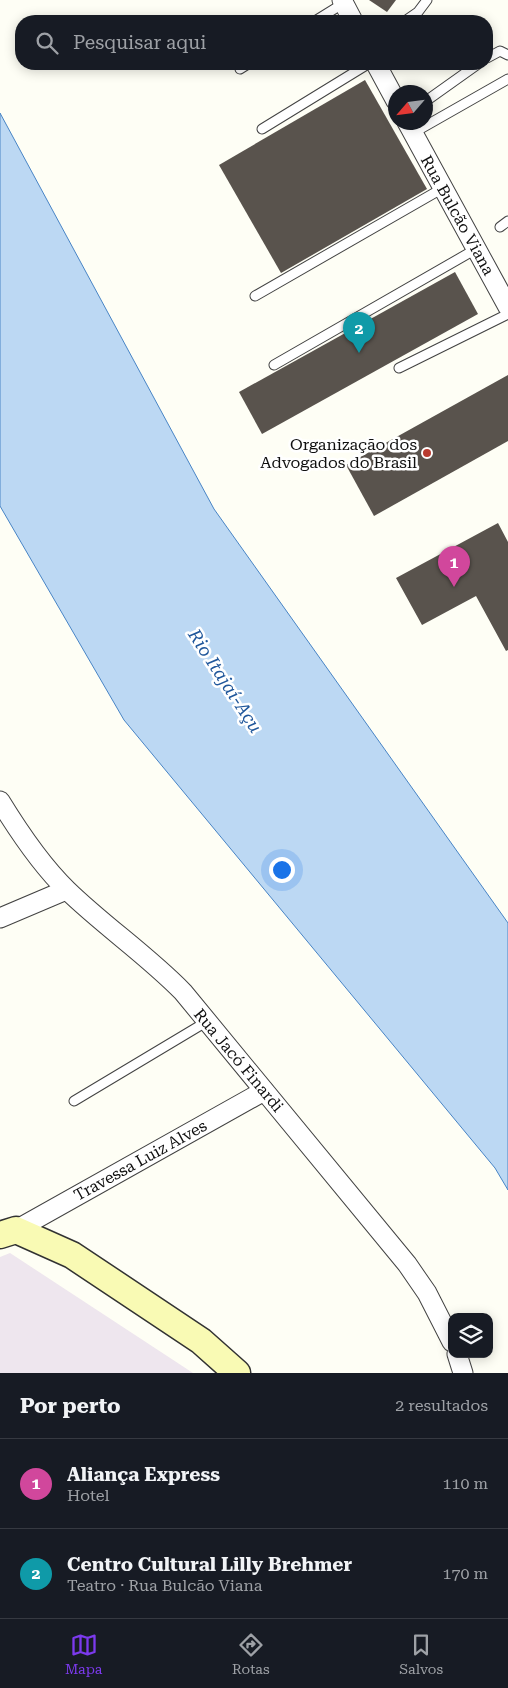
<!DOCTYPE html>
<html lang="pt">
<head>
<meta charset="utf-8">
<style>
  :root { --surface:#171b24; --page:#20242c; --text:#f1f3f6; --muted:#9ea1a6; --line:#363941; --accent:#7c3aed }
  body { margin:0; font-family:"Roboto Serif",serif; background:var(--page); color:var(--text) }
  .controls { position:absolute; right:15px; bottom:15px; display:grid; overflow:hidden; border-radius:10px; box-shadow:0 2px 12px #0003 }
  .controls button { width:45px; height:45px; display:grid; place-items:center; padding:0; border:0; border-bottom:1px solid var(--line); background:var(--surface); color:var(--text); font:25px sans-serif }
  .compass { position:absolute; left:388px; top:85px; width:45px; height:45px; border-radius:50%; background:var(--surface); box-shadow:0 2px 12px #0003; rotate:242deg }
  .you { position:absolute; left:281px; top:869px; width:18px; height:18px; margin:-12px; border:4px solid #fff; border-radius:50%; background:#1a73e8; box-shadow:0 0 0 8px #1a73e833 }
  .badge { display:grid; place-items:center; width:32px; height:32px; border-radius:50%; background:var(--accent); color:#fff; font-size:16px; font-weight:700 }
  .pin { position:absolute; translate:-50% -41px; filter:drop-shadow(0 1px 2px #0008) }
  .pin::after { content:''; position:absolute; top:26px; width:18px; height:15px; background:inherit; clip-path:polygon(0 0,100% 0,50% 100%) }
  .list { margin:0; padding:0; list-style:none }
  h2 { display:flex; justify-content:space-between; align-items:center; height:65px; margin:0; padding:0 20px; font-size:21px }
  h2 small { font-size:16px; font-weight:400; color:var(--muted) }
  .list li { display:grid; grid-template-columns:32px 1fr auto; gap:15px; align-items:center; box-sizing:border-box; height:90px; padding:0 20px; border-top:1px solid var(--line) }
  .list b { display:block; font-size:19px; white-space:nowrap }
  .list p { margin:0; font-size:16px; white-space:nowrap; color:var(--muted) }
  .list em { font-size:16px; font-style:normal; color:var(--muted) }
  .icon { flex:none; width:28px; height:28px; fill:none; stroke:currentColor; stroke-width:2; stroke-linecap:round; stroke-linejoin:round }
  .map { position:relative; flex:none; width:508px; height:1373px; overflow:hidden }
  .search { position:absolute; background:var(--surface); box-shadow:0 2px 12px #0003; left:15px; right:15px; top:15px; height:55px; display:flex; align-items:center; gap:12px; box-sizing:border-box; padding:0 18px; border-radius:20px; color:var(--muted); font-size:19px }
  .sheet { height:245px; background:var(--surface) }
  nav { display:flex; justify-content:space-around; align-items:center; box-sizing:border-box; height:70px; border-top:1px solid var(--line); background:var(--surface); font-size:14px; color:var(--muted) }
  nav a { display:grid; justify-items:center; gap:2px }
  nav .on { color:var(--accent) }
  .map>svg:first-child { display:block }
  .industrial { fill:#eee6ee }
  .water { fill:#bcd8f3; stroke:#4884c5 }
  .building { fill:#59534d }
  .lines { fill:none; stroke-linecap:round; stroke-linejoin:round }
  .lane-casing { stroke:#434343; stroke-width:11 }
  .street-casing { stroke:#434343; stroke-width:21 }
  .secondary-casing { stroke:#323232; stroke-width:29 }
  .lane { stroke:#fff; stroke-width:9 }
  .street { stroke:#fff; stroke-width:19 }
  .secondary { stroke:#f9fab4; stroke-width:26 }
  .poi-dot { fill:#b93b30; stroke:#fff; stroke-width:2 }
  .labels { text-anchor:middle; stroke-width:5; stroke-linejoin:round; paint-order:stroke }
  .street-label { font-size:16px; fill:#101010; stroke:#fff }
  .poi-label { font-size:16px; fill:#101010; stroke:#fff; text-anchor:end }
  .water-label { font-size:18px; font-style:italic; fill:#20579b; stroke:#fff }
</style>
</head>
<body>
<div class="map">
<svg width="508" height="1373" viewBox="0 0 508 1373">
  <rect width="100%" height="100%" fill="#fefef5"/>
  <!-- industrial -->
  <polygon class="industrial" points="10,1253 193,1373 0,1373 0,1257"/>
  <!-- water -->
  <polygon class="water" points="0,113 214,509 508,923 508,1190 495,1168 124,720 0,506"/>
  <!-- building -->
  <g class="building">
    <polygon points="369,0 396,0 387,12"/>
    <polygon points="365,80 427,189 281,273 219,165"/>
    <polygon points="455,272 478,314 262,434 239,392"/>
    <polygon points="508,375 508,441 374,516 346,465"/>
    <polygon points="498,523 508,542 508,650 506,651 476,596 422,625 396,578"/>
  </g>
  <g class="lines">
    <!-- lane casing -->
    <g class="lane-casing">
      <g id="lane">
        <polyline points="315,21 344,3"/>
        <polyline points="405,21 418,12 427,0"/>
        <polyline points="487,58 500,51 508,55"/>
        <polyline points="240,69 248,64"/>
        <polyline points="426,101 478,64"/>
        <polyline points="262,129 368,64"/>
        <polyline points="413,133 508,79"/>
        <polyline points="500,227 508,221"/>
        <polyline points="255,296 443,188"/>
        <polyline points="274,365 476,249"/>
        <polyline points="399,368 508,314"/>
        <polyline points="74,1101 206,1022"/>
      </g>
    </g>
    <!-- street casing -->
    <g class="street-casing">
      <g id="street">
        <polyline points="342,0 353,21"/>
        <polyline points="376,64 396,101"/>
        <polyline points="407,122 508,307"/>
        <path d="M0,801C19,832 41,865 67,890C104,926 147,955 183,992L407,1264L427,1293L452,1342"/>
        <polyline points="0,918 66,890"/>
        <polyline points="16,1230 264,1091"/>
        <polyline points="457,1354 463,1373"/>
      </g>
    </g>
    <!-- secondary casing -->
    <g class="secondary-casing">
      <polyline id="secondary" points="0,1235 16,1230 72,1255 201,1341 237,1373"/>
    </g>
    <!-- lane -->
    <use href="#lane" class="lane"/>
    <!-- street -->
    <use href="#street" class="street"/>
    <!-- secondary -->
    <use href="#secondary" class="secondary"/>
  </g>
  <!-- markers -->
  <circle class="poi-dot" cx="427" cy="453" r="5"/>
  <g class="labels">
    <!-- street labels -->
    <g class="street-label">
      <text transform="translate(458 215) rotate(61)" y="6">Rua Bulcão Viana</text>
      <text transform="translate(239 1060) rotate(50)" y="6">Rua Jacó Finardi</text>
      <text transform="translate(140 1160) rotate(-29)" y="6">Travessa Luiz Alves</text>
    </g>
    <!-- poi labels -->
    <g class="poi-label">
      <text x="417" y="450">Organização dos<tspan x="417" dy="18">Advogados do Brasil</tspan></text>
    </g>
    <!-- water labels -->
    <g class="water-label">
      <text transform="translate(225 681) rotate(57)" y="6">Rio Itajaí-Açu</text>
    </g>
  </g>
</svg>
<div class="controls">
<button><svg class="icon" aria-label="layers" viewBox="0 0 24 24"><path d="M12 4l9 5-9 5-9-5zM3 14l9 5 9-5"/></svg></button>
</div>
<svg class="compass" viewBox="-18 -18 36 36"><path d="M0-13l5 13h-10z" fill="#e53935"/><path d="M0 13l5-13h-10z" fill="#9ea1a6"/></svg>
<div class="you"></div>
<div class="pin badge" style="left:454px;top:587px;background:#d1479c">1</div>
<div class="pin badge" style="left:359px;top:353px;background:#0f9aa8">2</div>
<div class="search"><svg class="icon" aria-label="search" viewBox="0 0 24 24"><circle cx="10" cy="10" r="6"/><path d="M15 15l6 6"/></svg>Pesquisar aqui</div>
</div>
<section class="sheet">
<h2>Por perto<small>2 resultados</small></h2>
<ul class="list">
<li><span class="badge" style="background:#d1479c">1</span><div><b>Aliança Express</b><p>Hotel</p></div><em>110 m</em></li>
<li><span class="badge" style="background:#0f9aa8">2</span><div><b>Centro Cultural Lilly Brehmer</b><p>Teatro · Rua Bulcão Viana</p></div><em>170 m</em></li>
</ul>
</section>
<nav>
<a class="on"><svg class="icon" aria-label="map" viewBox="0 0 24 24"><path d="M3 6l6-2 6 2 6-2v14l-6 2-6-2-6 2zM9 4v14M15 6v14"/></svg>Mapa</a>
<a><svg class="icon" aria-label="directions" viewBox="0 0 24 24"><path d="M12 3l9 9-9 9-9-9zM9 14v-3h6M13 9l2 2-2 2"/></svg>Rotas</a>
<a><svg class="icon" aria-label="saved" viewBox="0 0 24 24"><path d="M7 4h10v16l-5-4-5 4z"/></svg>Salvos</a>
</nav>
</body>
</html>
